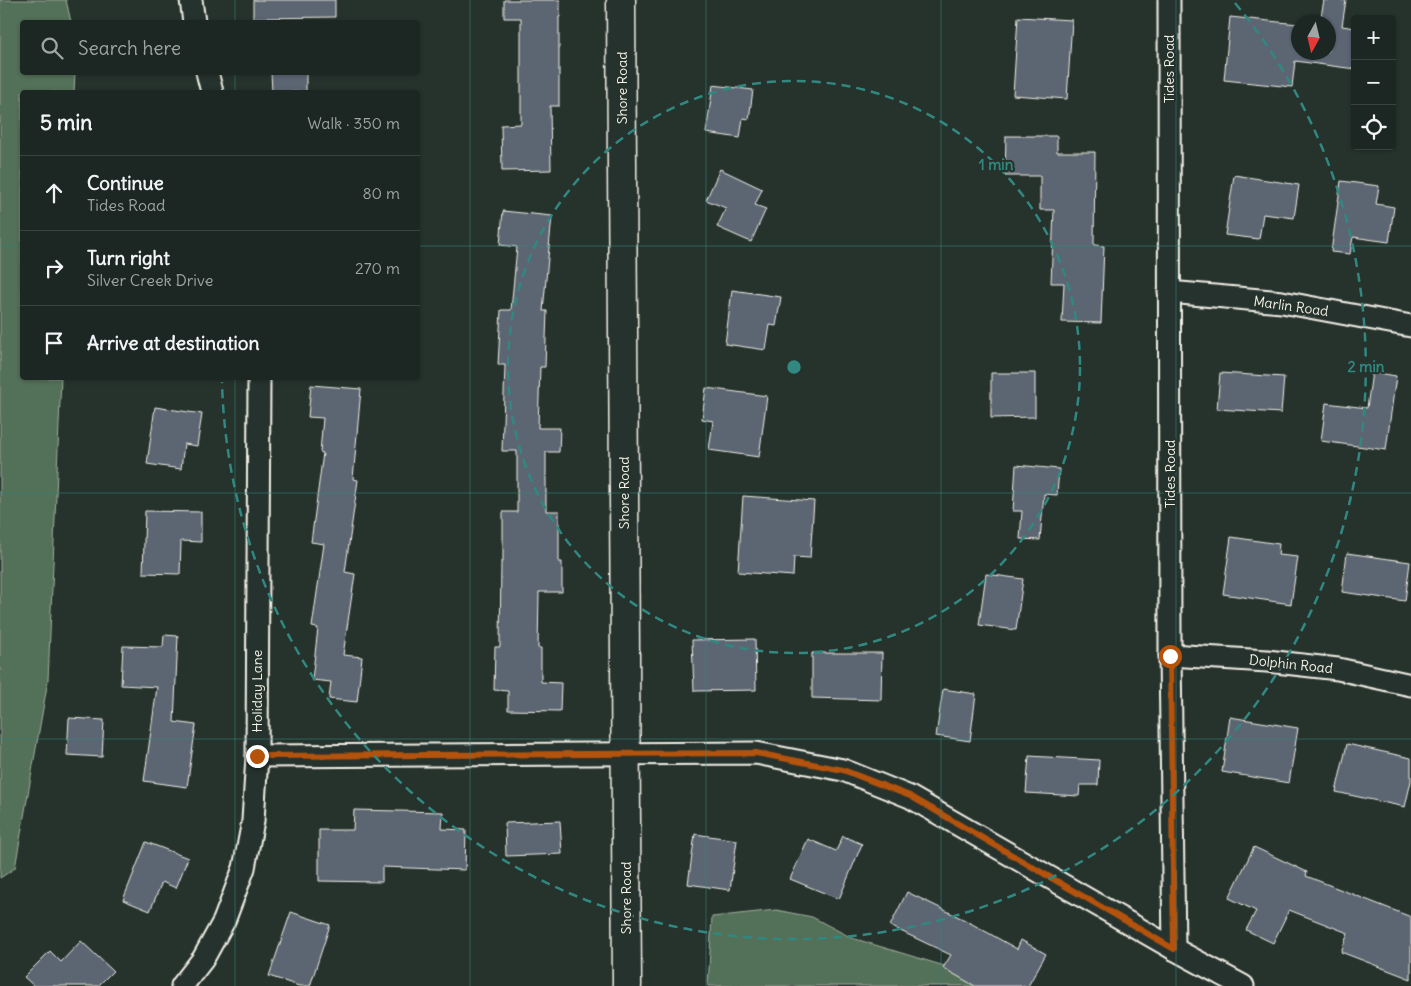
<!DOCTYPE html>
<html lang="en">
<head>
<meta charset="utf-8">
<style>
  :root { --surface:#1c2622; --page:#252e2a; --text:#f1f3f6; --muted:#a0a5a5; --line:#3a4340 }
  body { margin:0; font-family:Delius,sans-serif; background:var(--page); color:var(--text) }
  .controls { position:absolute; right:15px; top:15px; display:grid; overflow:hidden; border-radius:5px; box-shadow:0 1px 4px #0004 }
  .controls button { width:45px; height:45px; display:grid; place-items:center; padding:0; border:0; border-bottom:1px solid var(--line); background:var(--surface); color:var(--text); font:25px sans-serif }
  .compass { position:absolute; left:1291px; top:15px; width:45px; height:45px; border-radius:50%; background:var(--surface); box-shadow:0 1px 4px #0004; rotate:188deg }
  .stop { position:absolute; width:15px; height:15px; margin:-11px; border:4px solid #b45309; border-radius:50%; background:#fff }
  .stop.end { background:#b45309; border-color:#fff; box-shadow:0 1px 5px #0008 }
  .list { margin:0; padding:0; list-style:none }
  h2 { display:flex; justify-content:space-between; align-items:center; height:65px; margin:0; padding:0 20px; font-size:21px }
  h2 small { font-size:16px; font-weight:400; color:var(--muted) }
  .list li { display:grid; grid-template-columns:32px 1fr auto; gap:15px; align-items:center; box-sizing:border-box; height:75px; padding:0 20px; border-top:1px solid var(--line) }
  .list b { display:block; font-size:19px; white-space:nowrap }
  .list p { margin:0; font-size:16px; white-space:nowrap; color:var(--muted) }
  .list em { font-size:16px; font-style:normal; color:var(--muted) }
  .icon { flex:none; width:28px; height:28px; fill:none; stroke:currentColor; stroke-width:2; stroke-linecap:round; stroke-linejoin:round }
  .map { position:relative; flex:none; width:1411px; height:986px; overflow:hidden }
  .search { position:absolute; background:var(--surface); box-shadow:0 1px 4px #0004; left:20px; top:20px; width:400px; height:55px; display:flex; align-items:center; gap:12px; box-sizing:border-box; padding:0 18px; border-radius:5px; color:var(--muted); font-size:19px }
  .panel { position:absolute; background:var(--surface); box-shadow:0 1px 4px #0004; left:20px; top:90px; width:400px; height:290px; border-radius:5px }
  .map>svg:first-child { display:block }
  .green { fill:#537058; stroke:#a4b0a0 }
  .building { fill:#5c6673; stroke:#f4f1e8 }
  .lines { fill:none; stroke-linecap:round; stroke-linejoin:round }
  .street-casing { stroke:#f4f1e8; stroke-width:25 }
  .secondary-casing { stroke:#f4f1e8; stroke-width:31 }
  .street { stroke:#26332d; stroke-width:21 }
  .secondary { stroke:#26332d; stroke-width:28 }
  .route { stroke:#b45309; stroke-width:6 }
  .grid { fill:none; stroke:#318880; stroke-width:1; stroke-opacity:0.55 }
  .ring { fill:none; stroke:#318880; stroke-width:2.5; stroke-dasharray:9 6 }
  .labels { text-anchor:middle; stroke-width:4; stroke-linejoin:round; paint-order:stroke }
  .street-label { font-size:14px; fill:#f4f1e8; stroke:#26332d }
  .centre { fill:#318880; stroke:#26332d; stroke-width:2.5 }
  .ring-label { font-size:15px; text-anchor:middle; font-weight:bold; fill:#318880; stroke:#26332d; stroke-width:4; stroke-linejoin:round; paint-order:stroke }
</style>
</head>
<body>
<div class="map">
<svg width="1411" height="986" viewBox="0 0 1411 986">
  <rect width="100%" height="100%" fill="#26332d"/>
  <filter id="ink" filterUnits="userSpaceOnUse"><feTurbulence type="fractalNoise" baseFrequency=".02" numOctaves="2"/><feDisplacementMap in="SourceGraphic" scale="10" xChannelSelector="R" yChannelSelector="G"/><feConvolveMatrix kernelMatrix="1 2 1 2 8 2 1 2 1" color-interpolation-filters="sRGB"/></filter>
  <g filter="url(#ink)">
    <!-- green -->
    <g class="green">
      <polygon points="0,0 66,0 71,22 22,22 22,72 75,73 74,92 22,92 22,378 61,378 48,680 15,868 0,878"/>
      <polygon points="776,910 812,917 852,938 951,968 975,986 708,986 712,917"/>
    </g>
    <!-- building -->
    <g class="building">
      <polygon points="253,0 335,0 335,17 253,18"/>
      <polygon points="504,0 560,0 560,17 559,17 559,106 550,106 551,170 502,171 501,125 521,124 521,18 504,18"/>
      <polygon points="1324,0 1346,0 1342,26 1355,28 1355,69 1295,61 1292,87 1224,80 1230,17 1298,24 1298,52 1328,52 1328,22 1320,22"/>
      <polygon points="1018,17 1072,20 1067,99 1013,95"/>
      <polygon points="271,72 306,72 306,92 272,92"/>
      <polygon points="713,85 753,90 749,119 743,118 740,138 706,133"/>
      <polygon points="1006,136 1057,136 1057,152 1095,152 1094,245 1104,246 1101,323 1062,322 1064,283 1051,283 1054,210 1040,210 1040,176 1005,176"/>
      <polygon points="720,169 762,189 755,205 766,209 751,242 717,227 726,208 706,200"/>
      <polygon points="1234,175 1299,185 1294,218 1263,214 1259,239 1225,235"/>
      <polygon points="1341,181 1379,186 1376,204 1394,207 1389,242 1353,237 1350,254 1331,252"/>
      <polygon points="503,211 552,216 543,311 547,311 545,367 540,367 538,428 560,428 559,452 546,452 546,511 559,511 559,562 562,562 562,592 539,592 538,648 541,648 541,682 561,683 560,711 508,710 508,691 494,690 495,647 500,647 501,562 503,562 503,512 517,512 517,451 502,451 505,365 498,365 501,310 511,310 517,247 500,245"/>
      <polygon points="732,290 781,297 776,326 770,325 766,350 725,344"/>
      <polygon points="1372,372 1396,376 1386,450 1321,441 1326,403 1367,408"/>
      <polygon points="991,373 1035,373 1035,417 991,418"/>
      <polygon points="1220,373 1284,377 1281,413 1217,409"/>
      <polygon points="311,385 361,389 353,479 358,480 345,572 355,574 343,655 362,657 357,702 329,699 331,682 312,680 318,628 312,627 324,544 311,542 323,453 320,452 323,418 308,417"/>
      <polygon points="706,388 767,396 759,457 709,450 713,421 702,419"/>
      <polygon points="155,407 202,414 197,446 184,444 181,469 147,464"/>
      <polygon points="1016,465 1059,469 1057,495 1044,494 1040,540 1020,539 1022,511 1013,511"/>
      <polygon points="743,496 814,501 810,558 794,557 793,576 738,572"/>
      <polygon points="145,511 201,512 201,542 181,541 180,574 143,573"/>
      <polygon points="1231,537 1279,544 1278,555 1298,557 1291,604 1223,594"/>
      <polygon points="1347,553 1410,562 1405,601 1342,592"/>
      <polygon points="986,574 1023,579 1016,630 979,625"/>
      <polygon points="164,635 178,636 174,722 196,725 187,787 144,781 157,687 121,685 123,646 163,647"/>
      <polygon points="755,639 756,690 694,691 692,640"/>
      <polygon points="812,653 882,653 881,700 812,698"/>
      <polygon points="943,689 976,694 970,741 936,736"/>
      <polygon points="1230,717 1298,728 1289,783 1222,772"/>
      <polygon points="69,718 104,720 102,757 67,755"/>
      <polygon points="1347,744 1411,758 1411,781 1405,807 1336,792"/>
      <polygon points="1029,756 1099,760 1098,785 1080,785 1079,796 1026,793"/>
      <polygon points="354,810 443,812 442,829 466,830 465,870 382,867 382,882 319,881 319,830 353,830"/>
      <polygon points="560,821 562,854 506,856 505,823"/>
      <polygon points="695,834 737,840 730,890 688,884"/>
      <polygon points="843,836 862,844 839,899 790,879 808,839 836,851"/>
      <polygon points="146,842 188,858 176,888 162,882 150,911 123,900"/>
      <polygon points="1254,847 1307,872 1306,876 1411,917 1411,979 1341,952 1348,933 1289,910 1273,943 1246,930 1256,911 1229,898"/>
      <polygon points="907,892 965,920 1017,949 1021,940 1046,954 1028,986 975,986 943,968 951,955 890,926"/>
      <polygon points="291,912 330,925 310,986 299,986 269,976"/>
      <polygon points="81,941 113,971 98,986 34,986 24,977 50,951 61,962"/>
    </g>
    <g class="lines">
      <!-- street casing -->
      <g class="street-casing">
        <g id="street">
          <polyline points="191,0 194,22"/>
          <polyline points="1169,0 1170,655 1174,949"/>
          <polyline points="207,72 212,92"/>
          <polyline points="1169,292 1282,302 1411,326"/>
          <polyline points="1170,655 1267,661 1338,669 1411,685"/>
          <polyline points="257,756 756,753 843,770 910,797 1174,949 1243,986"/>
          <polyline points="182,986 203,959 224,921 244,868 253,821 257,756 259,378"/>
        </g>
      </g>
      <!-- secondary casing -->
      <g class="secondary-casing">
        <polyline id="secondary" points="621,0 627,986"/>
      </g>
      <!-- street -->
      <use href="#street" class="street"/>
      <!-- secondary -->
      <use href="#secondary" class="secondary"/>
    </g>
  </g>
  <g class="lines" filter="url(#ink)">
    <!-- route -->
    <polyline class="route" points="257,756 756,753 843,770 910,796 1174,949 1170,656"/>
  </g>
  <!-- grid -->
  <path class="grid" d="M235,0V22M470,0V986M706,0V986M941,0V986M1176,0V986M235,72V92M0,246H22M418,246H1411M235,378V986M0,493H1411M0,739H1411"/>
  <!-- distance rings -->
  <g class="ring">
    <circle cx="794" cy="367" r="286"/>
    <path d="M1235 3A572 572 0 1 1 222 382"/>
  </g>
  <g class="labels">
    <!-- street labels -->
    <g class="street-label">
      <text transform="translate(1169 69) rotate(-90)" y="5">Tides Road</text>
      <text transform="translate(622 88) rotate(-90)" y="5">Shore Road</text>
      <text transform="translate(1291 306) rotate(8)" y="5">Marlin Road</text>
      <text transform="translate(1170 474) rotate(-90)" y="5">Tides Road</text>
      <text transform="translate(624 493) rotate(-90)" y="5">Shore Road</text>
      <text transform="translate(1291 664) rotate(6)" y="5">Dolphin Road</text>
      <text transform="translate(257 691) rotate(-90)" y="5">Holiday Lane</text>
      <text transform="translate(626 898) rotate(-90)" y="5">Shore Road</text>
    </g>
  </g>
  <circle cx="794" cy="367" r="8" class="centre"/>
  <g class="ring-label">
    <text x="996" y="170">1 min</text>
    <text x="1366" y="372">2 min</text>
  </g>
</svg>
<div class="controls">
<button>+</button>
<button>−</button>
<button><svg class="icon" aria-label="locate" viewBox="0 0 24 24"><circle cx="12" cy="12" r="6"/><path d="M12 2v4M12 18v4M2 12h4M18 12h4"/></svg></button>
</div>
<svg class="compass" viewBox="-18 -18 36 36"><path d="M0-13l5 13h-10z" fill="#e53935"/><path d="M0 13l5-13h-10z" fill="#a0a5a5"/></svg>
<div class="stop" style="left:1170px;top:656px"></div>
<div class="stop end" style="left:257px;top:756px"></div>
<div class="search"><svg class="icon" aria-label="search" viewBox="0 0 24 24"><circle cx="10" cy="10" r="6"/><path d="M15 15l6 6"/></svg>Search here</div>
<section class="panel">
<h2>5 min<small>Walk · 350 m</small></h2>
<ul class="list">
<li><svg class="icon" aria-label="ahead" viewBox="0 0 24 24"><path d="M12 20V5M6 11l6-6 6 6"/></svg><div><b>Continue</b><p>Tides Road</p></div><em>80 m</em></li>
<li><svg class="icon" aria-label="right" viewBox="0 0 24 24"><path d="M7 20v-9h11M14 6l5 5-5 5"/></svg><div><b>Turn right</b><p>Silver Creek Drive</p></div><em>270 m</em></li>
<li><svg class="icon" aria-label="arrive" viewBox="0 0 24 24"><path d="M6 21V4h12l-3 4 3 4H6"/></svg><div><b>Arrive at destination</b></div></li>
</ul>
</section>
</div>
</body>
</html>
